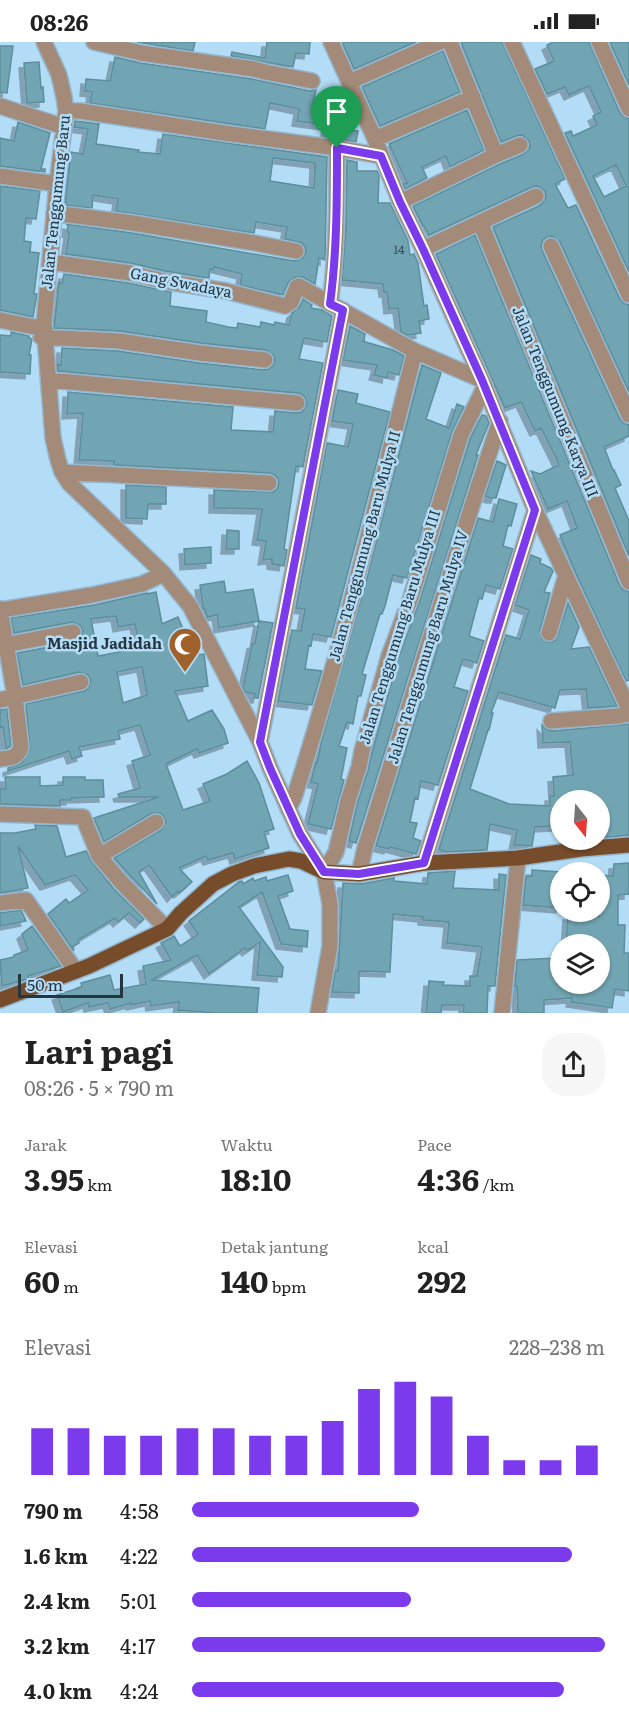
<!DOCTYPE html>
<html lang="id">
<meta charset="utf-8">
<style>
body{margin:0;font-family:Literata,serif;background:#f6f6f6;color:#222;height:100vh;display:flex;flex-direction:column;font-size:22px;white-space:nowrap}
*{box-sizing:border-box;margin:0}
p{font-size:20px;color:#767676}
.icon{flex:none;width:33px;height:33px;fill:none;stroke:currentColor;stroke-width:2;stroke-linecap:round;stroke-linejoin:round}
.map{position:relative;height:971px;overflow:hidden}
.details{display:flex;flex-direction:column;background:#fff;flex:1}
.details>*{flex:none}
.needle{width:39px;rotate:163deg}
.buttons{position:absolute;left:550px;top:748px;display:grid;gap:12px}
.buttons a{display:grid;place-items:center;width:60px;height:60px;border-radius:50%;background:#fff;box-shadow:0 2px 4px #0004;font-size:30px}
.scale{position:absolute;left:18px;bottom:15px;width:105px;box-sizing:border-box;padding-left:6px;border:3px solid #263641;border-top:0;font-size:16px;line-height:21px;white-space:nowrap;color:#263641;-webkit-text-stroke:4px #b3dcf7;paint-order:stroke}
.pin{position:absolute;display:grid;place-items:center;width:51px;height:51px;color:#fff;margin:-62px -26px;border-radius:50% 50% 50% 0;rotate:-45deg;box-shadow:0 0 6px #0007}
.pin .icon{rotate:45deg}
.round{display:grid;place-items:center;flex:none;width:63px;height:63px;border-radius:24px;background:#f6f6f6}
.head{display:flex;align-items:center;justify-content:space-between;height:102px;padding:0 24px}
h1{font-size:33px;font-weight:700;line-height:45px}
.stats{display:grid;grid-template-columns:repeat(3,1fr);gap:9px;height:102px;padding:6px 24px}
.stats div{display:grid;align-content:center}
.stats b{font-size:30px;font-weight:700}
.stats small{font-size:16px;font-weight:400}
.stats p{font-size:16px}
.chart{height:168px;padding:12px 24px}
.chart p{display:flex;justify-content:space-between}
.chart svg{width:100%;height:108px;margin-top:6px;stroke:#7c3aed;stroke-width:6}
ul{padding:0 24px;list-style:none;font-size:20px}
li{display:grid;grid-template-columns:96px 72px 1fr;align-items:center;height:45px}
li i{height:15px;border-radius:8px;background:#7c3aed}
.status{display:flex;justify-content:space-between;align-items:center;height:42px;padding:0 30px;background:#fff;direction:ltr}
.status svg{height:16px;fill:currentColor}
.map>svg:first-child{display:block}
.building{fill:#72a5b3;stroke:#5b8e9c;stroke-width:1.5;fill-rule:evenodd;filter:url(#shadow)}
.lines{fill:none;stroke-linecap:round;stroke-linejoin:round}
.minor-casing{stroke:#94b7cf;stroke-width:18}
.major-casing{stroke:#94b7cf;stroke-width:18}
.minor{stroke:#a48b79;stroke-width:15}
.major{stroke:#774c2a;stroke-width:15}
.route-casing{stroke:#fff;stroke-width:12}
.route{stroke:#7c3aed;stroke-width:8}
.labels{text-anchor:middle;stroke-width:5;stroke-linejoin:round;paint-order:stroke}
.number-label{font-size:12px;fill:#39525e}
.street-label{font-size:15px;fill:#263641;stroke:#b3dcf7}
.poi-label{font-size:15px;font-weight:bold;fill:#263641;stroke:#b3dcf7;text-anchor:end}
</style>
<div class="status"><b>08:26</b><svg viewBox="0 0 49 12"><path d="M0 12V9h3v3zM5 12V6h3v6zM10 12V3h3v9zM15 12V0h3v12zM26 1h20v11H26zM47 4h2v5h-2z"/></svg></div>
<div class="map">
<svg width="629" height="971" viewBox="0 0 629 971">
<defs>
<filter id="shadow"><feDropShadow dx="-5" dy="5" stdDeviation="0" flood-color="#0004"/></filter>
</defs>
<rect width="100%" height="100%" fill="#b3dcf7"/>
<path class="building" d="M137,0H195L193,9Z
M267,0H310L309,12L296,11L293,25L231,14L232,10L265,16Z
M342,0H416L354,27Z
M461,0H502L565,137L555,142L568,166L576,163L620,257L624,261L629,263V350L560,200L552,194L547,195L543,198L541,203L542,208L620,377L624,381L629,383V394L604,405L613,428H614L621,443L615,446L629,479V514L493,185L541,163L546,155L545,149L537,144L532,145L429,193L424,184H423L413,164L500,122L524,112L530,105L529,99L522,93L516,94L501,100Z
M553,0H589L620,71L624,75L629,77V230L565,91L571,89L573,94L597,83L593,74L601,70L589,44L569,53L565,45L547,52L535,27L554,19L547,3ZM616,123L626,144L604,155L593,134Z
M610,0H629V43Z
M0,4H13L7,51L0,50Z
M443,9L460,50L380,84L362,45Z
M115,15L140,21L252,37L310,49L316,48L312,66L350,71L347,88L358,89L356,100L325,95L327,83L297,79L299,67L270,61L265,87L90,61L92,50L85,49L86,37L110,39Z
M39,20L41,46L43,45L44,60L27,61L24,21Z
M467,68L484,108L450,125L446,114L422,125L427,136L405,147L403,142L407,141L389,102Z
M75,79L99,82L96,102L139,108L138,110L160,112L163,92L327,115L325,218L319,216L315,242L303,235H295L288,241L283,253L240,243L242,232L214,225L213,228L210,227L209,236L165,229L131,221L66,212L69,191L67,190L68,183L66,182L132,191L294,219L303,216L306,210L305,205L302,201L285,197L287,185L256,180L254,191L116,169L118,157L93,153L92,166L65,163L71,110L83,112L88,87L74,85ZM273,116L315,121L314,146L270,139Z
M18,80L50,91L41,127H45V130L0,124V96L14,99Z
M347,118L357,120V129H377L379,133L378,161H390L408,199L410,213L414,212L418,221L424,264L427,263L429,277L419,279L421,291L407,293L401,290L398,266L389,267L387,250H384L383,242L342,238L346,184Z
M0,144L40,149L36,177L26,176L24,199L31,200L30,210L39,211L34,252H37L33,275L0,268Z
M475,193L620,544L624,548L629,550V638L626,639L576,532L560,493L577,486L567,459L548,467L531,429L540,432L559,423L556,416L541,386L535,389L521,360L505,366L436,212Z
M64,232L128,241L171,250L170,264L207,269L206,280L228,285L237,286L238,281L260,285L261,280L274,283L275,280L289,283L292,271L300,264L303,257L312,263L311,266L322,268L332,274L327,300L304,296L299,317L323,321L303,425L296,424L284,507L287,508L284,524L272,522V517L263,518L266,499L257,498L262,467L214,466V448L273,450L277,447L279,442L278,437L275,433L270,431L114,423V419L79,418L83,371L67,372L68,350L233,365L231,388L273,390L275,369L296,371L302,370L307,362L306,357L303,353L298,351L58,329L57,322L61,323L62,306L118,309L199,321L264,328L269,327L273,323L275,318L274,314L266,308L201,301L120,289L54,286L59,240L62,241Z
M350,284L365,292L364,299H362L393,308L404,314L399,333L388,330L387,336L374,333L377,323L343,318Z
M11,290L29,294V296L32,297L29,313H31L30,332L0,330V293L11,294Z
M422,323L441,331L426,377L449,386L457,362L464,365L452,390L407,536L393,533L385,564L382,572H380L362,632L366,633L361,654H358L353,682L347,680L339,704L347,706L341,737L344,738L331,787L308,782L318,742L311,740L316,720L317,721L322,697L367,536Z
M338,348L358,352L356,361L390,370L331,595L313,592L311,604L309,603L305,627L322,629L312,663L278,659L292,588L301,589L305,567L296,566L327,401L348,405L353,382L332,379Z
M482,373L486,374L489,381L476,413H478L356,801L349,799L357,762L368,728L372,711L398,617L419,561L470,397Z
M497,419L506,423L496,456H491L485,454Z
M126,443L166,445V462H148L147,477L126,476Z
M499,457L517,462L511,484L508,483L503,504L513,507L500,547L486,543L482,557L479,556L469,594L484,599L477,621L463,617L454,645L468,649L438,743L421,739L418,757L415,756L410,780L417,781L413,796L421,799L416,812L390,805L389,807L376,804L478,476L493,480Z
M227,488L239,489V507H226Z
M211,505V521L185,523L184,507Z
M531,513L541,517L540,521L551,526L553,529L544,550L550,551L540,588L542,597L547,600H552L556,598L568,561L579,585L571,607L589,605L617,664L588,666L586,647L560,648L555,666L499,650L491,671H493L489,688H488L470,747L509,762L550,764V754H554L553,735L573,733L570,700L543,701L542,683L546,687L552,689L629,682V793L600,796V759H561V784L535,785L532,804L514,803L517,788L490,782L487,808L446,810L439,807L506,593L520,597L529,568L515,563Z
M224,539L226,551L253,547L259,579L273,581L258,656H254L255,652L245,650L243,646L252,602L255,601L259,579L219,586L217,573L207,575L205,567H203L200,543Z
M156,550L162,582L178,575L183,587L179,589L181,593L172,595L174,612L187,610L189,614L204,612L208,644L175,649L188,679L212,668L224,687L228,701L199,711L197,707L166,722L183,768L210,759L203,742L227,732L247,719L259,741L274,787L264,790L269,806L235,817L233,811L208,818L206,814L179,826L192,840L179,851L178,849L172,855L149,823L139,830L157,862L114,816L161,788L166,780L164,775L160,771H152L104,800L94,776L159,755H119L118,752L140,746L132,719L150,713L140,683L118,689L120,697L79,705L82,714L72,717L69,709L8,729V726L22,721L30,708L26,662L84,649L88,647L91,638L88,633L79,630L23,643L17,611L75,600L80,597L83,589L80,583L72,580L14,591L11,576L94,563L147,551V552ZM116,574L118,585L135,582L139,604L130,606V608L98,614L91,577ZM142,625L147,653L123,661L117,630Z
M7,667L11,704L6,707L3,685L0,686V668Z
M5,735H40V744L63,743V735H85V738H103L104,755L71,756V758H60V764L0,762V747H6Z
M35,783L57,784L66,815L86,809L92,820L114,847L144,877L140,881L129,871L118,880L115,876L78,898L79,901L72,905L74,909L48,872L66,857L69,861L88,848L75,833L45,843L18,804L28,846L0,851V791H15L36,787Z
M629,821V852L618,853V883H625L624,911H629V949L615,947L612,966L571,960L572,956L544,958V971H518L517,944H515L517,918L556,916L557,942H600V903H566L568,873L599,875L600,833L613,834L614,822Z
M532,828L561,830V866L523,863L526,834H532Z
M455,829L453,846L499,848V832L506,833L495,944H488L487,971H463L464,963H442L441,971H426L429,939L444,940L443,943L470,944V934H477L482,905L447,901L449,880L423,878V875L393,872L390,930L359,929V951L332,950L335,929H338L343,841L361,842L394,836V839L427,842L428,831Z
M288,833L293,849L278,854L290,887L308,889L307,905L281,902L262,850L239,865L283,925L282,935L257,933L260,900L247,909L245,906L209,932L197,913L152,938L259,946L257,971H215L178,968L179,960L151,964L150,959L131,963V961L110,967L108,961L89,965L88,961L63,970L57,953L82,945L81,941L110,933L114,948L146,942L143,924L171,918L161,901L174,894L180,904L198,892L189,879L239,840L242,839L243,842L253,836L254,839L266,835L267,839Z
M21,868L26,879L0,884V871Z
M32,884L61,924L28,934L29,937H27L2,944L0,918L14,915V913L28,908L22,892Z"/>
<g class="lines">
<defs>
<path id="minor" d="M44,0L59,33L64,55L66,69L57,142L44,281L53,396L58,418L62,430L69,441L163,531L190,564L260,700L270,726L300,792L324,830L330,862V904L318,971
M94,0L141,11L254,27L265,30L312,39
M331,0L375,97L400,160L423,207L482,338L535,468L629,667
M450,0L496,113
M512,0L629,253
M599,0L629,67
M349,40L440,0
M0,64L64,85
M66,69H80L224,91L337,106L381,114
M375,97L473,55
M0,134L57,142
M400,160L496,113L520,103
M54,171L133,181L249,200L296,209
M480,180L629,540
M551,204L629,373
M423,207L536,154
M50,220L130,231L163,239L226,249L285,264L291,260L297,245L299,244L415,309
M330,262C337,210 337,158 337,106
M0,278L45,287
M41,295L119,299L200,311L265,318
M49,338L297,361
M62,430L269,441
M0,567L15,655L21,705C18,716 10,716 0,717
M1,568L92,553L142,542L157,535
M549,591L566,533
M0,604L73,590
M0,658L81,640
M551,679L618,674L629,672
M260,700L343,268
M288,767L294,756C341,609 377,459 415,309L482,338
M0,772L83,775L99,814L121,840L167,887
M99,814L156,780
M424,821L535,468
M324,830L336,810L348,759L359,725L362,709L389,614L410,558L461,393L485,344
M359,832L365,806C410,664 452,520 500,379
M0,861L26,858L76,929
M502,971L518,816"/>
<path id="major" d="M0,958L89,924L167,887L181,871L213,842L232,832L254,824L289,817L301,819L324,830L359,832L424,821L518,816L581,807L629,803"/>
</defs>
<use href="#minor" class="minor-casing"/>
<use href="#major" class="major-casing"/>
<use href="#minor" class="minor"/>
<use href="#major" class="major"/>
</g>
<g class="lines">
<defs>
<path id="route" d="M337,106L381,114L400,160L423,207L482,338L535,468L424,821L359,832L324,830L300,792L270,726L260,700L343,268L330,262C337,210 337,158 337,106Z"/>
</defs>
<use href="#route" class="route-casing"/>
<use href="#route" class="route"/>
</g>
<defs>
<symbol id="mosque-pin" viewBox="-11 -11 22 30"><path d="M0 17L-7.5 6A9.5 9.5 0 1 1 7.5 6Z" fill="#a1612b" stroke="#b3dcf7"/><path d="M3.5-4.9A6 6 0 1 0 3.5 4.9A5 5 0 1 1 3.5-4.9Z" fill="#fff"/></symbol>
</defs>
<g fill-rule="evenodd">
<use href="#mosque-pin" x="166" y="583" width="38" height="52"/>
</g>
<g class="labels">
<g class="number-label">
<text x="399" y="212">14</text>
</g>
<g class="street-label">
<text transform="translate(56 160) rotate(-84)" y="5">Jalan Tenggumung Baru</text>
<text transform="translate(181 241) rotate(11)" y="5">Gang Swadaya</text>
<text transform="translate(555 360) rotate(68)" y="5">Jalan Tenggumung Karya III</text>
<text transform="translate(365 504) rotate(-75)" y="5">Jalan Tenggumung Baru Mulya II</text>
<text transform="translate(400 585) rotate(-73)" y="5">Jalan Tenggumung Baru Mulya III</text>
<text transform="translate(428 605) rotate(-73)" y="5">Jalan Tenggumung Baru Mulya IV</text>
</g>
<g class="poi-label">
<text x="162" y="607">Masjid Jadidah</text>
</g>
</g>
</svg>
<div class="buttons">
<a><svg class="needle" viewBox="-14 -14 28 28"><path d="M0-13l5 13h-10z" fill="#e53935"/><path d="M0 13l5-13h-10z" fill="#767676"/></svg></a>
<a><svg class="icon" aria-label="locate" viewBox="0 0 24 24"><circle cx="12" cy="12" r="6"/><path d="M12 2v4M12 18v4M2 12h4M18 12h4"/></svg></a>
<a><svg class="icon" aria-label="layers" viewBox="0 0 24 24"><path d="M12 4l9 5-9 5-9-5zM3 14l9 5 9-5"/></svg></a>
</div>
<div class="scale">50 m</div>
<div class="pin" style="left:337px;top:106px;background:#1e9e55"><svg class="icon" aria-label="arrive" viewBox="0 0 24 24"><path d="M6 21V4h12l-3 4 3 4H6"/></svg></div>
</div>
<section class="details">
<div class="head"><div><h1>Lari pagi</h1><p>08:26 · 5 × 790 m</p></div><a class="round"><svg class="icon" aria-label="share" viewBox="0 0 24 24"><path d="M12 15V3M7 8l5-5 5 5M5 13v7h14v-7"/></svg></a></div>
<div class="stats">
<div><p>Jarak</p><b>3.95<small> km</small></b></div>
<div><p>Waktu</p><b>18:10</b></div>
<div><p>Pace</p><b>4:36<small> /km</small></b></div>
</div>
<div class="stats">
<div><p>Elevasi</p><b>60<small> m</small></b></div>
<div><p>Detak jantung</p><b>140<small> bpm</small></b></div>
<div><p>kcal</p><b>292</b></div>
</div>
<div class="chart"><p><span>Elevasi</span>228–238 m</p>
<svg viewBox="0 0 160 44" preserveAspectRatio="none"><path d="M5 44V25M15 44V25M25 44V28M35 44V28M45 44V25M55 44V25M65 44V28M75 44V28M85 44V22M95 44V9M105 44V6M115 44V12M125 44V28M135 44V38M145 44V38M155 44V32"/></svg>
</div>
<ul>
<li><b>790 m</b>4:58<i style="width:55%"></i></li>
<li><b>1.6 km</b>4:22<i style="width:92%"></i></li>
<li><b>2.4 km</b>5:01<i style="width:53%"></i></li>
<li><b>3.2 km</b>4:17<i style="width:100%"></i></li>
<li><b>4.0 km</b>4:24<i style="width:90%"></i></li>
</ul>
</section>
